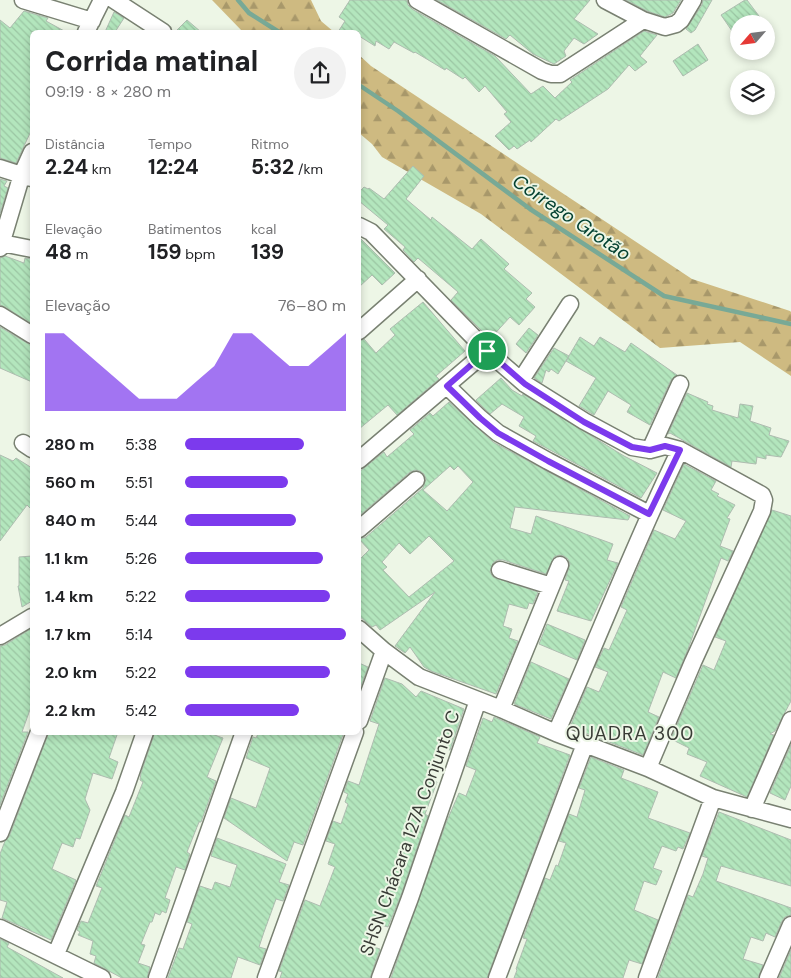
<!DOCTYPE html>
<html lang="pt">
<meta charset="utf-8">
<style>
body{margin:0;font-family:"DM Sans",sans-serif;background:#f2f2f2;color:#202124;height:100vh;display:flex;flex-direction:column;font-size:19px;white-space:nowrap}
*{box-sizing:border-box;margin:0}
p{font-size:16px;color:#757577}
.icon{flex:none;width:28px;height:28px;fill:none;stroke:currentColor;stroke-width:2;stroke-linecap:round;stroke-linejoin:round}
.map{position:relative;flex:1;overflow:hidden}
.panel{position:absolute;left:30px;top:30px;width:331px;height:705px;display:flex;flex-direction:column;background:#fff;border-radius:8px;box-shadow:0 2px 8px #0003}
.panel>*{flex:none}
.needle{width:32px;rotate:242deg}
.buttons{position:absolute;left:730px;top:15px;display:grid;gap:10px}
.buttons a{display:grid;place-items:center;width:45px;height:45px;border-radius:50%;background:#fff;box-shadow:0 2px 8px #0003;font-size:25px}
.pin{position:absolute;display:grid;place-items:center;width:42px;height:42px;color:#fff;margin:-21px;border:2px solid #fff;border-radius:50%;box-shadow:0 1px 5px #0007}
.round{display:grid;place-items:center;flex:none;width:52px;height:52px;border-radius:26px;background:#f2f2f2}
.summary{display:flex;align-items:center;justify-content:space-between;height:85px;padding:0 15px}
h1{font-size:28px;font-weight:700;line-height:38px}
.stats{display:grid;grid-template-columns:repeat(3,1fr);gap:8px;height:85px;padding:5px 15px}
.stats div{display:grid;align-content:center}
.stats b{font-size:21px;font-weight:700}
.stats small{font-size:14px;font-weight:400}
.stats p{font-size:14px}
.chart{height:140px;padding:10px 15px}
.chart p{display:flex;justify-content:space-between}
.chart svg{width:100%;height:90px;margin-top:5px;fill:#7c3aed;opacity:.7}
ul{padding:0 15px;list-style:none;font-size:16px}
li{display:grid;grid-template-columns:80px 60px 1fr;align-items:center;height:38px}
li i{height:12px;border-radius:6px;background:#7c3aed}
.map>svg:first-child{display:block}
.forest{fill:url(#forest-firs)}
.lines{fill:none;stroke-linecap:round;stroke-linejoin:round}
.stream{stroke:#78a996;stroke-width:4.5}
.building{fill:url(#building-back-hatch);stroke:#aebcb0;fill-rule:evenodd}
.minor-casing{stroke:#798172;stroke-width:19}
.minor{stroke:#fff;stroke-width:16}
.route-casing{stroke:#fff;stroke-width:10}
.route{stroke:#7c3aed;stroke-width:6}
.labels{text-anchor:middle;stroke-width:4;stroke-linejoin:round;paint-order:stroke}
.street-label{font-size:18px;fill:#393c36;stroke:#edf6e6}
.water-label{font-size:19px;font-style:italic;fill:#044232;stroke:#edf6e6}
.neighbourhood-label{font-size:19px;letter-spacing:1px;fill:#393c36;stroke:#edf6e6}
</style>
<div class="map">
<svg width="791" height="978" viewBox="0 0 791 978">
<defs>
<pattern id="forest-firs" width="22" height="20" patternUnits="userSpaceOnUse" patternTransform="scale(1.25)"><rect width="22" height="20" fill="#ceba81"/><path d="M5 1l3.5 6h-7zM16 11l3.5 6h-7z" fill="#a8986a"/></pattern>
<pattern id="building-back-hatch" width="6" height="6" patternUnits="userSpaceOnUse" patternTransform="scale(1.25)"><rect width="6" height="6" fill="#b3e6bd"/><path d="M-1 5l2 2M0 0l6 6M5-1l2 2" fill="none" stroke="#9bc6a3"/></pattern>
</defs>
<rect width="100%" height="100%" fill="#edf6e6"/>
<path class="forest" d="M212,0H311L321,21L334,32H243Z
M359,55L371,66L692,279L790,311L791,312V376L740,342L660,348L481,214L382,157L372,144L359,133Z"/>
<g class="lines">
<path class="stream" d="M238,0L249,13L279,32
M359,85L398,111L530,209L664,296L791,324"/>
</g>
<path class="building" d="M350,0H407L408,5L412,9L495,56L531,94L543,86L555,98L572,82L570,80L644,31L657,35L640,56L647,62L635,71L629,65L608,89L559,121L556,119L531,142L530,140L517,149L514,146L509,150L495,136L511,122L504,114L507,112L485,86L479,92L465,77L463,79L446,68L445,70L415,52L414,53L394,42L389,49L376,41L375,46L359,36V32H338L345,21L339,17Z
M437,0H590L574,19L598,34L584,44L574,38L564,51L566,56L554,64L533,54L510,35L506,39Z
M626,0H681L673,13L665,17L647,11Z
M703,0H712L695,30L691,33L686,29L702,5Z
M745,0H747L765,24H739V27L732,31L721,15Z
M24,11L48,18L46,21L66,32H32V129L16,163L0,158V20L10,28Z
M114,12L124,18L115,32H105Z
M187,20L201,32H175Z
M698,44L708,60L683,76L673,61Z
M413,166L424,176L406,199L431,220L432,217L472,249L481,239L509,264L504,269L532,293L526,299L535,307L519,325L510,317L490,339L451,300L458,292L418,258L414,262L403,250L405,247L384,229L388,225L359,201V192L364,187L368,189L369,188L384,199Z
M0,179L7,181L4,186L8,188L0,213Z
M359,237L395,273L382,285L372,275L359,287Z
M5,256L24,263L25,258L32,259V324L5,307L0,305V258Z
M423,302L465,351L436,376L439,379L397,415L388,405L359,429V341L364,339L376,353L395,335L390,329Z
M0,327L27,343L32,345V382L0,368Z
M529,328L538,335L526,353L516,344Z
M580,337L594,346L600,337L625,352L631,343L677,375L671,380L650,425L627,412L631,405L608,391L594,415L579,406L596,378L566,361Z
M554,348L569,356L558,374L551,369L549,372L546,370L542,383L534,378Z
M501,378L512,390L522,396L523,394L624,456L657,473L641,498L533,441L536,436L519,426L524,417L502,404L490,414L476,400Z
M687,393L708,402L707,404L713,406L712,410L738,418L740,404L753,406L750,421L771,428L769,435L789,441L781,457L766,455V459L757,457L756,464L732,461L731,467L670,433L668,434Z
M449,402L493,442L630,516L628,520L515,507L510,528L531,534L536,516L613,544L607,560L618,563L591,621L557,611L569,581L565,580L570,564L568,559L564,556L559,555L554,557L546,574L503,560H497L493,563L490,572L493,577L538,592L533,604L529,603L527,609L509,604L503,626L512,629L509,638L518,641L496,694L431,671L424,667L410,647L405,653L395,646L435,592L380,630L376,625L372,627L359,616V560L369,550L359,539L366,537L423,488L426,479L424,474L420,471L415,470L410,472L359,516V472L384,452L387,457L414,434L410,430L430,413L433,416ZM450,466L454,470L458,466L473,482L447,511L423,490ZM429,536L454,561L409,597L383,570L387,567L382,562L399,543L410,554Z
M0,455L13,461L16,458L32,468V510L27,505L0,541Z
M684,464L716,481L711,490L719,494L717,496L735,505L727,518L730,519L720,546L733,551L728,561L721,558L688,649L676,678L663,672L648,712L659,717L643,755L570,727L587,687L599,692L608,672L595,667L604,648L609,650L627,610L621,607L654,530L675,539L686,521L663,510Z
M772,510L791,516V701L775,731L770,734L774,735L747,797L700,776L707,762L687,754L689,748L671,739L703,665L714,670L726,641L715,637Z
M32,556V601L22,607L18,586H19V557Z
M547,624L585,640L577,660L539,644Z
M32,628V704L22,732H28L0,805V646L5,645Z
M531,662L569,679L551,719L514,704Z
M359,663L368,667L359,691Z
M385,678L402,684L416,697L421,691L464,709L450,750L438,747L427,778L437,782L425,814L428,816L401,895L388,927L377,924L368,945L380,949L370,978H280L282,972L279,971L305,900L320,906L335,867L328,864L335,844L326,841L333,821L341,824L348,804L345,802L348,794L344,792L348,781L359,785L379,724L370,721Z
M494,717L540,737L537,743L570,755L487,978H391L446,823L459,793L466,796L476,770L466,766L483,718L492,722Z
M49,732H118L109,758L118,762L112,779L93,773L85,799L90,810L80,839L76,838L73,847L62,843L52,869L76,880L51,940L2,918L7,902L0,900V854L5,841L9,837Z
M155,732H206L223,738L207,777L216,781L201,822H199L187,852L190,854L185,870L176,867L165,898L170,900L166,913L162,911L160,915L155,913L152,922H150L141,944L145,945L138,963L150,967L147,978H122L94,963L96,956L90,954L93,941L78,935L80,932L77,930L81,921L88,923L102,888L96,886L125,815L129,817L143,782L140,780L141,773Z
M259,732H344L303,845L294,842L287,861L224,818L231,798L256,808L270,768L246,758L253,737L256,738Z
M791,745V786L785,800L770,793Z
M591,757L624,770L621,778L658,792L648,818L690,833L683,849L678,847L676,851L662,846L653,868L662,871L656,885L644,881L634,910L658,920L642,964L629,960L623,978H514L517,970L516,969L527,939L523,938L545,878L550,880L556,865L558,866L566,843L559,841L569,814L577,817L585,790L579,788Z
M719,812L791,840V886L721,866L716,881L791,908V915L785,917L782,921L775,937L766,933L763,941L751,937L743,959L763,965L758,978H658L688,895L693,897L703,874L708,858L702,856Z
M217,838L286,864L279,882L289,885L283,901L276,899L264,932L259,947L266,949L260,965L238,957L231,978H168L179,948L183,949L192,924L187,922L200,886L212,890L215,882L230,887L237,865L211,856Z
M0,939L9,943L7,947L63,978H0Z
M791,950V978H779Z"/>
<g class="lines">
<defs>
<path id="minor" d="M23,0L92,21
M114,0L163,32
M417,0L542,71L551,74H560L643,20
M605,0L643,20L665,27L676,24L681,20L693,0
M86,32L102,0
M0,168L31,178
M359,226L371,232L487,351L525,384L584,421L632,447L650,450L665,446L680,450L762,495L764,500L762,511L693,662L648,768
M2,243L32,249
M0,248L22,174L32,152
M0,315L32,335
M359,331L418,279
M521,380L570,304
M447,386L480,418L498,433L548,461L649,514
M23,443L32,449
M650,450L680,384
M359,460L487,351
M359,529L416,480
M500,570L551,586
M359,629L384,651L419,677L501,709L556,733L648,768L713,798L791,819
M0,636L32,617
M501,709L560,565
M359,721L384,651
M556,733C598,639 635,542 680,450
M752,809L791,720
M0,833L39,732
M0,928L102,978
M56,954L124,792L145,732
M157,978L244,732
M266,978L355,732
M380,978L410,898L478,700
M497,978L585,744
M647,978L713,798
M768,978L791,925"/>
</defs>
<use href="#minor" class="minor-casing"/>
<use href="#minor" class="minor"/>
</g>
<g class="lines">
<defs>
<path id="route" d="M487,351L525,384L584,422L632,447L650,450L665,446L680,450L649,514L548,461L498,433L480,418L447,386Z"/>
</defs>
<use href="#route" class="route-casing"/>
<use href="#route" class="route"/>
</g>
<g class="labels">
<g class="street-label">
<text transform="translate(410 833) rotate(-70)" y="6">SHSN Chácara 127A Conjunto C</text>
</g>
<g class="water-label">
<text transform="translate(572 217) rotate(34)" y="7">Córrego Grotão</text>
</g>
<g class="neighbourhood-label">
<text x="630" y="740">QUADRA 300</text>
</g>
</g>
</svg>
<div class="buttons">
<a><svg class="needle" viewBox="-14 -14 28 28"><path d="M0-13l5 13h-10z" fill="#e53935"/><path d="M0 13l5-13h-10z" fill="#757577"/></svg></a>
<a><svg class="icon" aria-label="layers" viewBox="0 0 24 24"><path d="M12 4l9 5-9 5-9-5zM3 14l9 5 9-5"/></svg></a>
</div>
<div class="pin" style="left:487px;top:351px;background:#1e9e55"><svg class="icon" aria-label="arrive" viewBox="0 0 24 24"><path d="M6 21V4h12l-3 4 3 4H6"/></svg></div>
<section class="panel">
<div class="summary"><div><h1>Corrida matinal</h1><p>09:19 · 8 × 280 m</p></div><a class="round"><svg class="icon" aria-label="share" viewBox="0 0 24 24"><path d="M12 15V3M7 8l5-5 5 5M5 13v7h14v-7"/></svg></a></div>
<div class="stats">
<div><p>Distância</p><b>2.24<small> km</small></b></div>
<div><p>Tempo</p><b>12:24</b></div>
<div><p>Ritmo</p><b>5:32<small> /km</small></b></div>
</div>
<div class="stats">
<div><p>Elevação</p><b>48<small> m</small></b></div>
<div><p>Batimentos</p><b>159<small> bpm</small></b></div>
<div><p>kcal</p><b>139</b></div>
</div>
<div class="chart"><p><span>Elevação</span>76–80 m</p>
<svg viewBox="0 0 160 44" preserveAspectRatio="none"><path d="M0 44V6L10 6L20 14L30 22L40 30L50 38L60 38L70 38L80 30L90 22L100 6L110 6L120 14L130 22L140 22L150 14L160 6V44z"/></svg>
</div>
<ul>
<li><b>280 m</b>5:38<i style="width:74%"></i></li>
<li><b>560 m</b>5:51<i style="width:64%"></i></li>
<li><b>840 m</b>5:44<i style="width:69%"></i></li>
<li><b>1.1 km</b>5:26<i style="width:86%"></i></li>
<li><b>1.4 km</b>5:22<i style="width:90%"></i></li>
<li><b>1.7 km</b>5:14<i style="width:100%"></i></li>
<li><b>2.0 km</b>5:22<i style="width:90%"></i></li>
<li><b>2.2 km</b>5:42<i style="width:71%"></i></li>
</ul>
</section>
</div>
